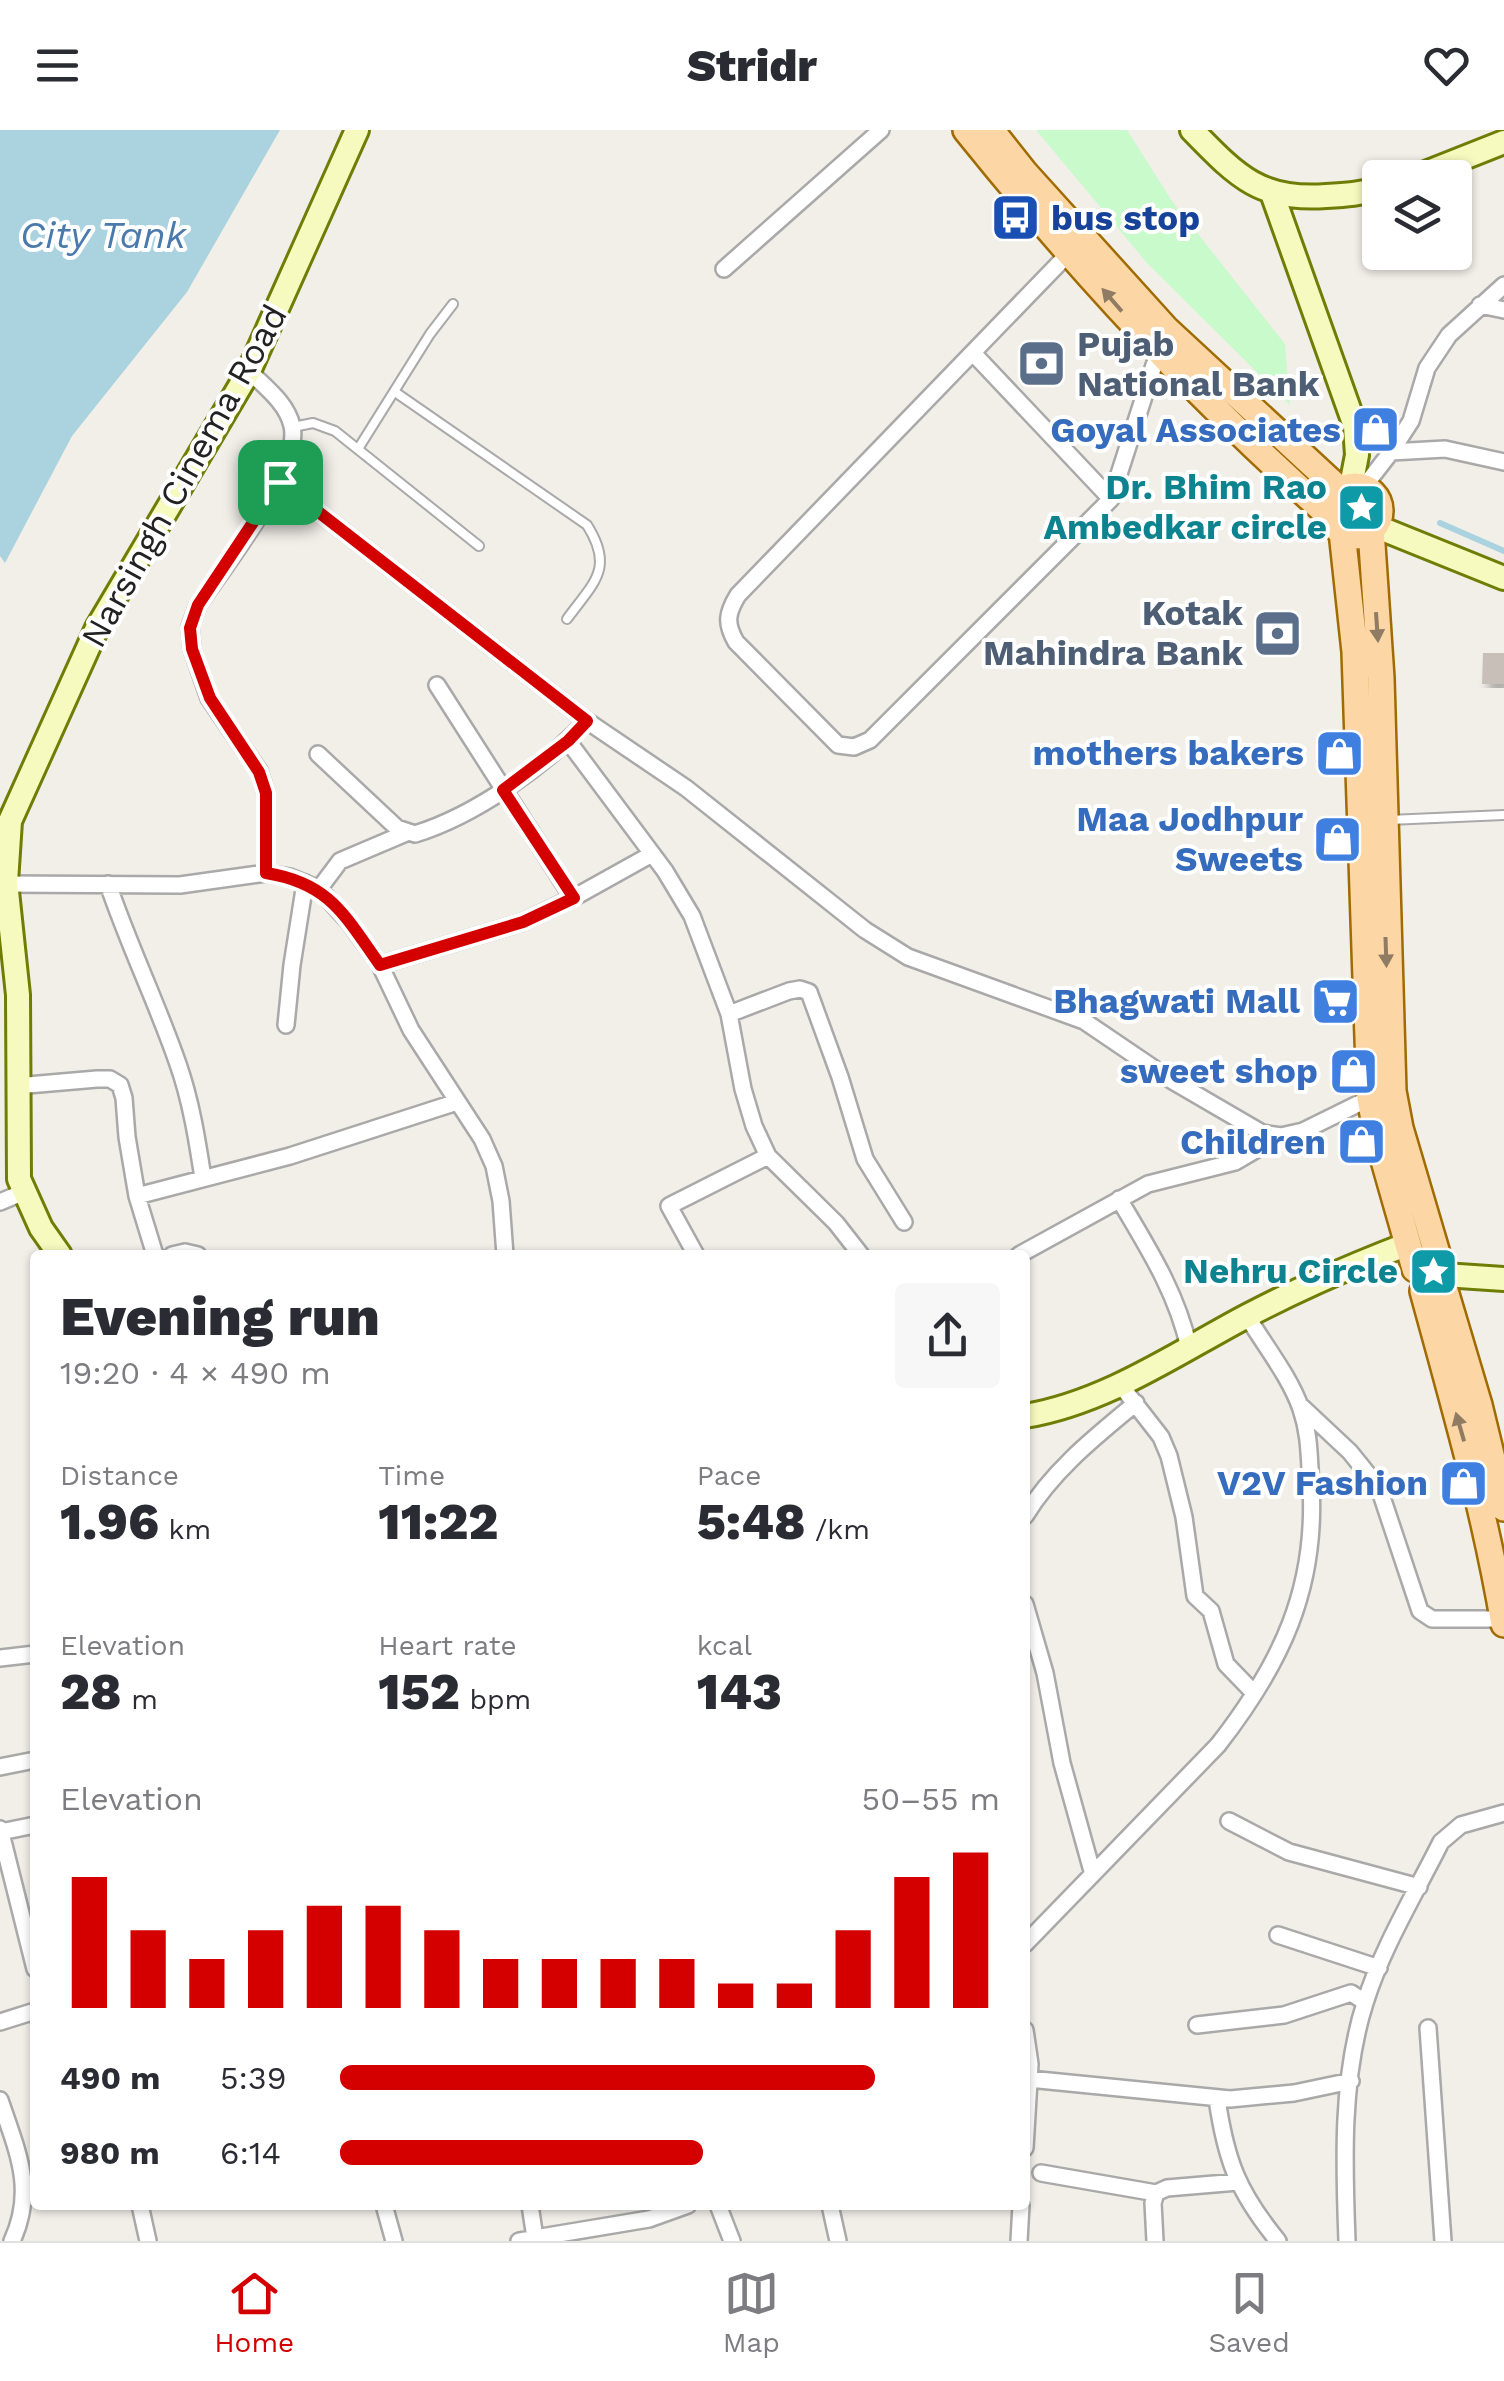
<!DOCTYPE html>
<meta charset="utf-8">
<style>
body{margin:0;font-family:"Work Sans",sans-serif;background:#f7f7f7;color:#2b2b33;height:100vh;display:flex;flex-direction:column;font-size:38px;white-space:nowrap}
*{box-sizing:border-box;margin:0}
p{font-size:32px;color:#7c7c81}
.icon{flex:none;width:55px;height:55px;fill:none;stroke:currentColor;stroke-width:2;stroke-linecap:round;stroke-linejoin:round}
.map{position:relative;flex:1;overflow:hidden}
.panel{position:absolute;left:30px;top:1120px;width:1000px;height:960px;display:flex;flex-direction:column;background:#fff;border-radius:10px;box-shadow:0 2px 8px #0004}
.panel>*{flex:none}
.buttons{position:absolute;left:1362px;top:30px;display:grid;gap:20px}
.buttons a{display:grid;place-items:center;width:110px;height:110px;border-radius:10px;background:#fff;box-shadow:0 2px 8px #0004;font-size:50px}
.pin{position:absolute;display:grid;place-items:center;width:85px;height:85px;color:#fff;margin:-42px;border-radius:20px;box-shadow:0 5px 15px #0006}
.round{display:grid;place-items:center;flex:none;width:105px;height:105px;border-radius:10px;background:#f7f7f7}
.headline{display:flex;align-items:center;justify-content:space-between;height:170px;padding:0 30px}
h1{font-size:55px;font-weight:800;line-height:75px}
.stats{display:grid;grid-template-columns:repeat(3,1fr);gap:15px;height:170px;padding:10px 30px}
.stats div{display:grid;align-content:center}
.stats b{font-size:50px;font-weight:800}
.stats small{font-size:28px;font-weight:400}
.stats p{font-size:28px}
.chart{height:280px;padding:20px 30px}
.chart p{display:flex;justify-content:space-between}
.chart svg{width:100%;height:180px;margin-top:10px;stroke:#d40000;stroke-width:6}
ul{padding:0 30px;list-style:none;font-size:32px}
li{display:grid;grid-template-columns:160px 120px 1fr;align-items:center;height:75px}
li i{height:25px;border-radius:12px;background:#d40000}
header{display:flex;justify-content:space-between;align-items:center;height:130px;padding:0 30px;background:#fff;font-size:45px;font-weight:800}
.tab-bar{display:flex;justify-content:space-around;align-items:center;height:140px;border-top:2px solid #e1e1e2;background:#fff;font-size:28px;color:#7c7c81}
.tab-bar a{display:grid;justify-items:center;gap:5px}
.tab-bar .active{color:#d40000}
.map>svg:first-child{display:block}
.park{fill:#c8facc}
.water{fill:#aad3df}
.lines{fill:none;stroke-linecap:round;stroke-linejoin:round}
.stream{stroke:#aad3df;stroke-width:6}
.building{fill:#c7bfb8;filter:url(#shadow)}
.lane-casing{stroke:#a9a9a9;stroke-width:12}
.street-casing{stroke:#a9a9a9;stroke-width:20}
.secondary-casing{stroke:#707d05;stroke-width:28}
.primary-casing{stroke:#a06b00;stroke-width:30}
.lane{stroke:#fff;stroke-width:8}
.street{stroke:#fff;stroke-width:15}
.secondary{stroke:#f7fabf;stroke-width:22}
.primary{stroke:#fcd6a4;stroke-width:25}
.oneway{fill:#8f7c63}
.route-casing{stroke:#fff;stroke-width:20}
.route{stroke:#d40000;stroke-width:12}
.labels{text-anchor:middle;stroke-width:8;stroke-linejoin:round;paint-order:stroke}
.transit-label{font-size:35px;font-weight:bold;fill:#164399;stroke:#fff;text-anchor:start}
.service-label{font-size:35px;font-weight:bold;fill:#4e5e75;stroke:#fff;text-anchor:start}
.shop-label{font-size:35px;font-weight:bold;fill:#366cbe;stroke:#fff;text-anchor:end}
.street-label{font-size:35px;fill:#222;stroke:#fff}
.culture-label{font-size:35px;font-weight:bold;fill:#0d838f;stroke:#fff;text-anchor:end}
.water-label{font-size:38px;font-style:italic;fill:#4a7aab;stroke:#fff}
</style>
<header><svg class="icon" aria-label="menu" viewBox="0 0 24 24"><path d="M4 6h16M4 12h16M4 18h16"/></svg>Stridr<svg class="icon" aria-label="heart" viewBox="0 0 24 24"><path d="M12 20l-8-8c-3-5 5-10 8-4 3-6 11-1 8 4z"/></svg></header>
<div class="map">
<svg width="1504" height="2111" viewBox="0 0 1504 2111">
<defs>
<filter id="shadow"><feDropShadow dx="6" dy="11" stdDeviation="5" flood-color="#0004"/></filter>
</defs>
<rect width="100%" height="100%" fill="#f2efe9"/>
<path class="park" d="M1036,0H1127L1172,71L1285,214L1290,275L1147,133Z"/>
<path class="water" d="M0,0H280L187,162L72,306L5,433L0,426Z"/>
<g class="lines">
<path class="stream" d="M1440,393L1504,421"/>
</g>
<path class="building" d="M1483,523H1504V554H1482Z"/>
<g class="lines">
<defs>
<path id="lane" d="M395,262L587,395C615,439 593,453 567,489
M293,297L313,293L335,301L479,416
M358,319L430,204L453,174
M1389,690L1504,685"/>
<path id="street" d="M1070,122L738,465C727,483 725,493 736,512L838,615L854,617L870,610L1111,369L1158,223
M724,139L881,0
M1480,175L1504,180
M973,223L1111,369
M249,241C265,257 287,273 292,296C302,339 223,438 198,475L190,497L192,519L209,568L259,641L266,663V743
M1391,322L1445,319L1504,332
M280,352L587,591L686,658L865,800L908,827L1084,891L1171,950L1262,1003L1281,1006L1303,1001L1370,968
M1363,358L1391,322L1411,291L1427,238L1449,205L1504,155
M437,555L573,768
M568,611L665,741L692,786L729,884L743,959L754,996L768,1026L836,1093L861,1125
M318,624L397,698L415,704C476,685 543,637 587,591
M0,754L180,755L266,743L290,747L319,759L350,793L380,835L411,900L482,1009L494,1036L501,1071L505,1125
M108,754C129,816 157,873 178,934C191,971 197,1009 203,1048
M319,759L340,731L406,703
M380,835L523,792L573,768L652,724
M729,884L789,861L800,859L809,862L840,947L865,1029L904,1092
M286,895L292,835L305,753
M16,956L97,949H110L120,955L124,968L127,1007L137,1066L155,1125
M137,1066L290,1026L457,972
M1119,1069C1148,1118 1177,1163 1189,1218
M0,1072L24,1062
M172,1125L185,1122L198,1125
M696,1125L669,1076L768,1026
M1019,1125L1148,1054L1235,1032L1276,1008L1270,1006
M1119,1253L1161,1307L1169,1326L1184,1387L1195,1466L1211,1481L1226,1534L1254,1563
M1302,1277L1350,1322L1379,1358L1420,1481L1432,1489H1503
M1025,1386C1053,1340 1095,1307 1136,1273
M1025,1474L1045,1543L1062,1633L1092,1741
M0,1528L35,1524
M0,1637L35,1630
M1229,1691L1289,1722L1419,1757
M0,1699L35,1839
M1,1702L35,1695
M1278,1805L1379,1838
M1025,1814L1218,1615C1281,1534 1317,1459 1311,1355C1309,1328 1310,1305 1301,1279C1290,1247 1265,1216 1247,1186
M0,1892L35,1881
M1197,1895L1284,1885L1351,1863L1365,1872
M1428,1898L1443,2111
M1025,1900L1030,1934L1025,2018
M1029,1949L1230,1969L1294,1963L1351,1951
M1217,1969C1226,2031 1238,2062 1278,2111
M0,1970C17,2021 36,2059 12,2111
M1041,2043L1156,2063
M140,2075L148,2111
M384,2075L394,2111
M718,2075L732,2111
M830,2075L838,2111
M519,2111L535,2108L530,2075
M536,2111L535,2108L649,2089L688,2075
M1019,2111L1021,2075
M1155,2111L1153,2073L1156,2063L1167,2058L1238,2052
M1347,2111C1344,2033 1341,1948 1365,1873C1382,1818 1415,1764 1441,1712L1461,1695L1504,1683"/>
<path id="secondary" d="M1192,0C1236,45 1259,71 1326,66C1345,65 1362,64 1380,58
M1413,48L1504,12
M1272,63L1355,296L1357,325L1351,356
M1375,396L1504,448
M60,1125L41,1098L19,1049L18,865L6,752L10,691L97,498L249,241L357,0
M1444,1145L1504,1149
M1025,1286C1105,1273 1177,1223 1247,1186C1300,1158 1353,1135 1408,1114"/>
<path id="primary" d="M966,0C1077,138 1197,269 1330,386
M991,0L1025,43L1166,199L1340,360
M1330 381a25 25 0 1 1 50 0a25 25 0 1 1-50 0Z
M1371,400L1381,548L1393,961L1400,998L1441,1137
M1342,402L1355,522L1370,968L1377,1006L1415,1139
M1443,1154L1479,1275L1504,1378
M1423,1161C1453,1271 1485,1381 1504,1494"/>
</defs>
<use href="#lane" class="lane-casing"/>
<use href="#street" class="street-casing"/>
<use href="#secondary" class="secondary-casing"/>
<use href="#primary" class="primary-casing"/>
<use href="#lane" class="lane"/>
<use href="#street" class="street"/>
<use href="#secondary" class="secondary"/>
<use href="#primary" class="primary"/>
</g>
<defs><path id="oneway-solid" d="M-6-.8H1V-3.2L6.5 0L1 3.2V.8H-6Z" transform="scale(2.5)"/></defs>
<g class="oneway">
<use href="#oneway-solid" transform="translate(1112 170) rotate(-131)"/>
<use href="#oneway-solid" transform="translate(1377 497) rotate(86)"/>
<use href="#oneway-solid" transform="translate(1386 822) rotate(88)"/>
<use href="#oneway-solid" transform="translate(1460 1297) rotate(-106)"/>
</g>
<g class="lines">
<defs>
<path id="route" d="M280,352L587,591L568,611L503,660L574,768L523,792L380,835C345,786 330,753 266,743V663L259,642L210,568L192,519L190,498L198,475Z"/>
</defs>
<use href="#route" class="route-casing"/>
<use href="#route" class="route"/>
</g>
<defs>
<symbol id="bus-square" viewBox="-11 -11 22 22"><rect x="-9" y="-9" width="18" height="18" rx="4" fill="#1a4fb4" stroke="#fff"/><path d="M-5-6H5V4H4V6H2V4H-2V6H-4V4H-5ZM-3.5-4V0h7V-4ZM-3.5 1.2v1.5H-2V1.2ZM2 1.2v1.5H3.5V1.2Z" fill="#fff"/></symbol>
<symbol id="bank-square" viewBox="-11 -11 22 22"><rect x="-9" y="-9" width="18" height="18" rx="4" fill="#5c6f8a" stroke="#fff"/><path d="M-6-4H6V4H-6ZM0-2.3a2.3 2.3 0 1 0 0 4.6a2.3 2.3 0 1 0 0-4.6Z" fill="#fff"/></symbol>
<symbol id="shop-square" viewBox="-11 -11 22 22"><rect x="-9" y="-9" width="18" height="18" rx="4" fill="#3f7fe0" stroke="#fff"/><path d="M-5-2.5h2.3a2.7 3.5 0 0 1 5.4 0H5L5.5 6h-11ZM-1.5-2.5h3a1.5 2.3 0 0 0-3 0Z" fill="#fff"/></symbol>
<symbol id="sight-square" viewBox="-11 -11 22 22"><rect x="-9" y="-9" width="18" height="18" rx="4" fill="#0f9aa8" stroke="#fff"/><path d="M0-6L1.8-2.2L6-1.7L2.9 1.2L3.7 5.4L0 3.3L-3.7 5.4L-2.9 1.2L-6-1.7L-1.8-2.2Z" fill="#fff"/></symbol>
<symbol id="supermarket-square" viewBox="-11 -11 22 22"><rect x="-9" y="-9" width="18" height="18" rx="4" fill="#3f7fe0" stroke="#fff"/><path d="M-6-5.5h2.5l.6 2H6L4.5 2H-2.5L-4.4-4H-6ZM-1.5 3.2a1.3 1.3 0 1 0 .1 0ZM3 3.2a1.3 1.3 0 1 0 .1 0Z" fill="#fff"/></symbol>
</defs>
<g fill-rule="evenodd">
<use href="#bus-square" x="988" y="60" width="55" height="55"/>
<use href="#bank-square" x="1014" y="206" width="55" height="55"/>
<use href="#shop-square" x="1348" y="272" width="55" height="55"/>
<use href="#sight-square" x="1334" y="350" width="55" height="55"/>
<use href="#bank-square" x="1250" y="476" width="55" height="55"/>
<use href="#shop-square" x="1312" y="596" width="55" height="55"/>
<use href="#shop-square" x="1310" y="682" width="55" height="55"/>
<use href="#supermarket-square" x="1308" y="844" width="55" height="55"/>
<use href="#shop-square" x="1326" y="914" width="55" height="55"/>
<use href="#shop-square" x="1334" y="984" width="55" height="55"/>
<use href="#sight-square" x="1406" y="1114" width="55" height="55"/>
<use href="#shop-square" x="1436" y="1326" width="55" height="55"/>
</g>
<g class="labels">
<g class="transit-label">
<text x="1051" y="100">bus stop</text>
</g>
<g class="service-label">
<text x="1077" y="226">Pujab<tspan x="1077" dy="40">National Bank</tspan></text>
<text x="1243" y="495" text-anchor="end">Kotak<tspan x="1243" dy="40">Mahindra Bank</tspan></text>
</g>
<g class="shop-label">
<text x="1341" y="312">Goyal Associates</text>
<text x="1304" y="635">mothers bakers</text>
<text x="1303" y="701">Maa Jodhpur<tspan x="1303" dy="40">Sweets</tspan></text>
<text x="1300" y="883">Bhagwati Mall</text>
<text x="1318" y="953">sweet shop</text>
<text x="1326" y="1024">Children</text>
<text x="1428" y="1365">V2V Fashion</text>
</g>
<g class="street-label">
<text transform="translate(184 346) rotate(-61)" y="12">Narsingh Cinema Road</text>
</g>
<g class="culture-label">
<text x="1327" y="369">Dr. Bhim Rao<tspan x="1327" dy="40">Ambedkar circle</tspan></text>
<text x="1398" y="1153">Nehru Circle</text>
</g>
<g class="water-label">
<text x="103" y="118">City Tank</text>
</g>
</g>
</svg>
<div class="buttons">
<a><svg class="icon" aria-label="layers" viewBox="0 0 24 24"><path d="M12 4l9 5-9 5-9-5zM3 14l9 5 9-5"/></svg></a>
</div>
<div class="pin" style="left:280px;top:352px;background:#1e9e55"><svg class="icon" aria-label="arrive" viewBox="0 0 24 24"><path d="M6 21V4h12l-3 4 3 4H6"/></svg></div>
<section class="panel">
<div class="headline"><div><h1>Evening run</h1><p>19:20 · 4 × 490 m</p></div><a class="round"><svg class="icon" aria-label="share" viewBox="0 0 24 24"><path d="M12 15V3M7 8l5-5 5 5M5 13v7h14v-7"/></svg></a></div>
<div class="stats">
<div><p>Distance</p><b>1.96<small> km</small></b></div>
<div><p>Time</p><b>11:22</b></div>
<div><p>Pace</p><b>5:48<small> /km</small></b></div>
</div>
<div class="stats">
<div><p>Elevation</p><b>28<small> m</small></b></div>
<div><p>Heart rate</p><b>152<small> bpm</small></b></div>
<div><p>kcal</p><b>143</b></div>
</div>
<div class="chart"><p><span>Elevation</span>50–55 m</p>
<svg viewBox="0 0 160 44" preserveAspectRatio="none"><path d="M5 44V12M15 44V25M25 44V32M35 44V25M45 44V19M55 44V19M65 44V25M75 44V32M85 44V32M95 44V32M105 44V32M115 44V38M125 44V38M135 44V25M145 44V12M155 44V6"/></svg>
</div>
<ul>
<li><b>490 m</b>5:39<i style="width:81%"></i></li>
<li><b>980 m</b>6:14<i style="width:55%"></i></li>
</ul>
</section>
</div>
<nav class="tab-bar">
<a class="active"><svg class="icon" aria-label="home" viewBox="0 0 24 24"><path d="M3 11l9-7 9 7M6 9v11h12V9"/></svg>Home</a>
<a><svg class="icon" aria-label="map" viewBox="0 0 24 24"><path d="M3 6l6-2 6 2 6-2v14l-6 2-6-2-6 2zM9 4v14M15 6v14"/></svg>Map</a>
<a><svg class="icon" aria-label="saved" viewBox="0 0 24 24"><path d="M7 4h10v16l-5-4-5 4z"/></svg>Saved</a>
</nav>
